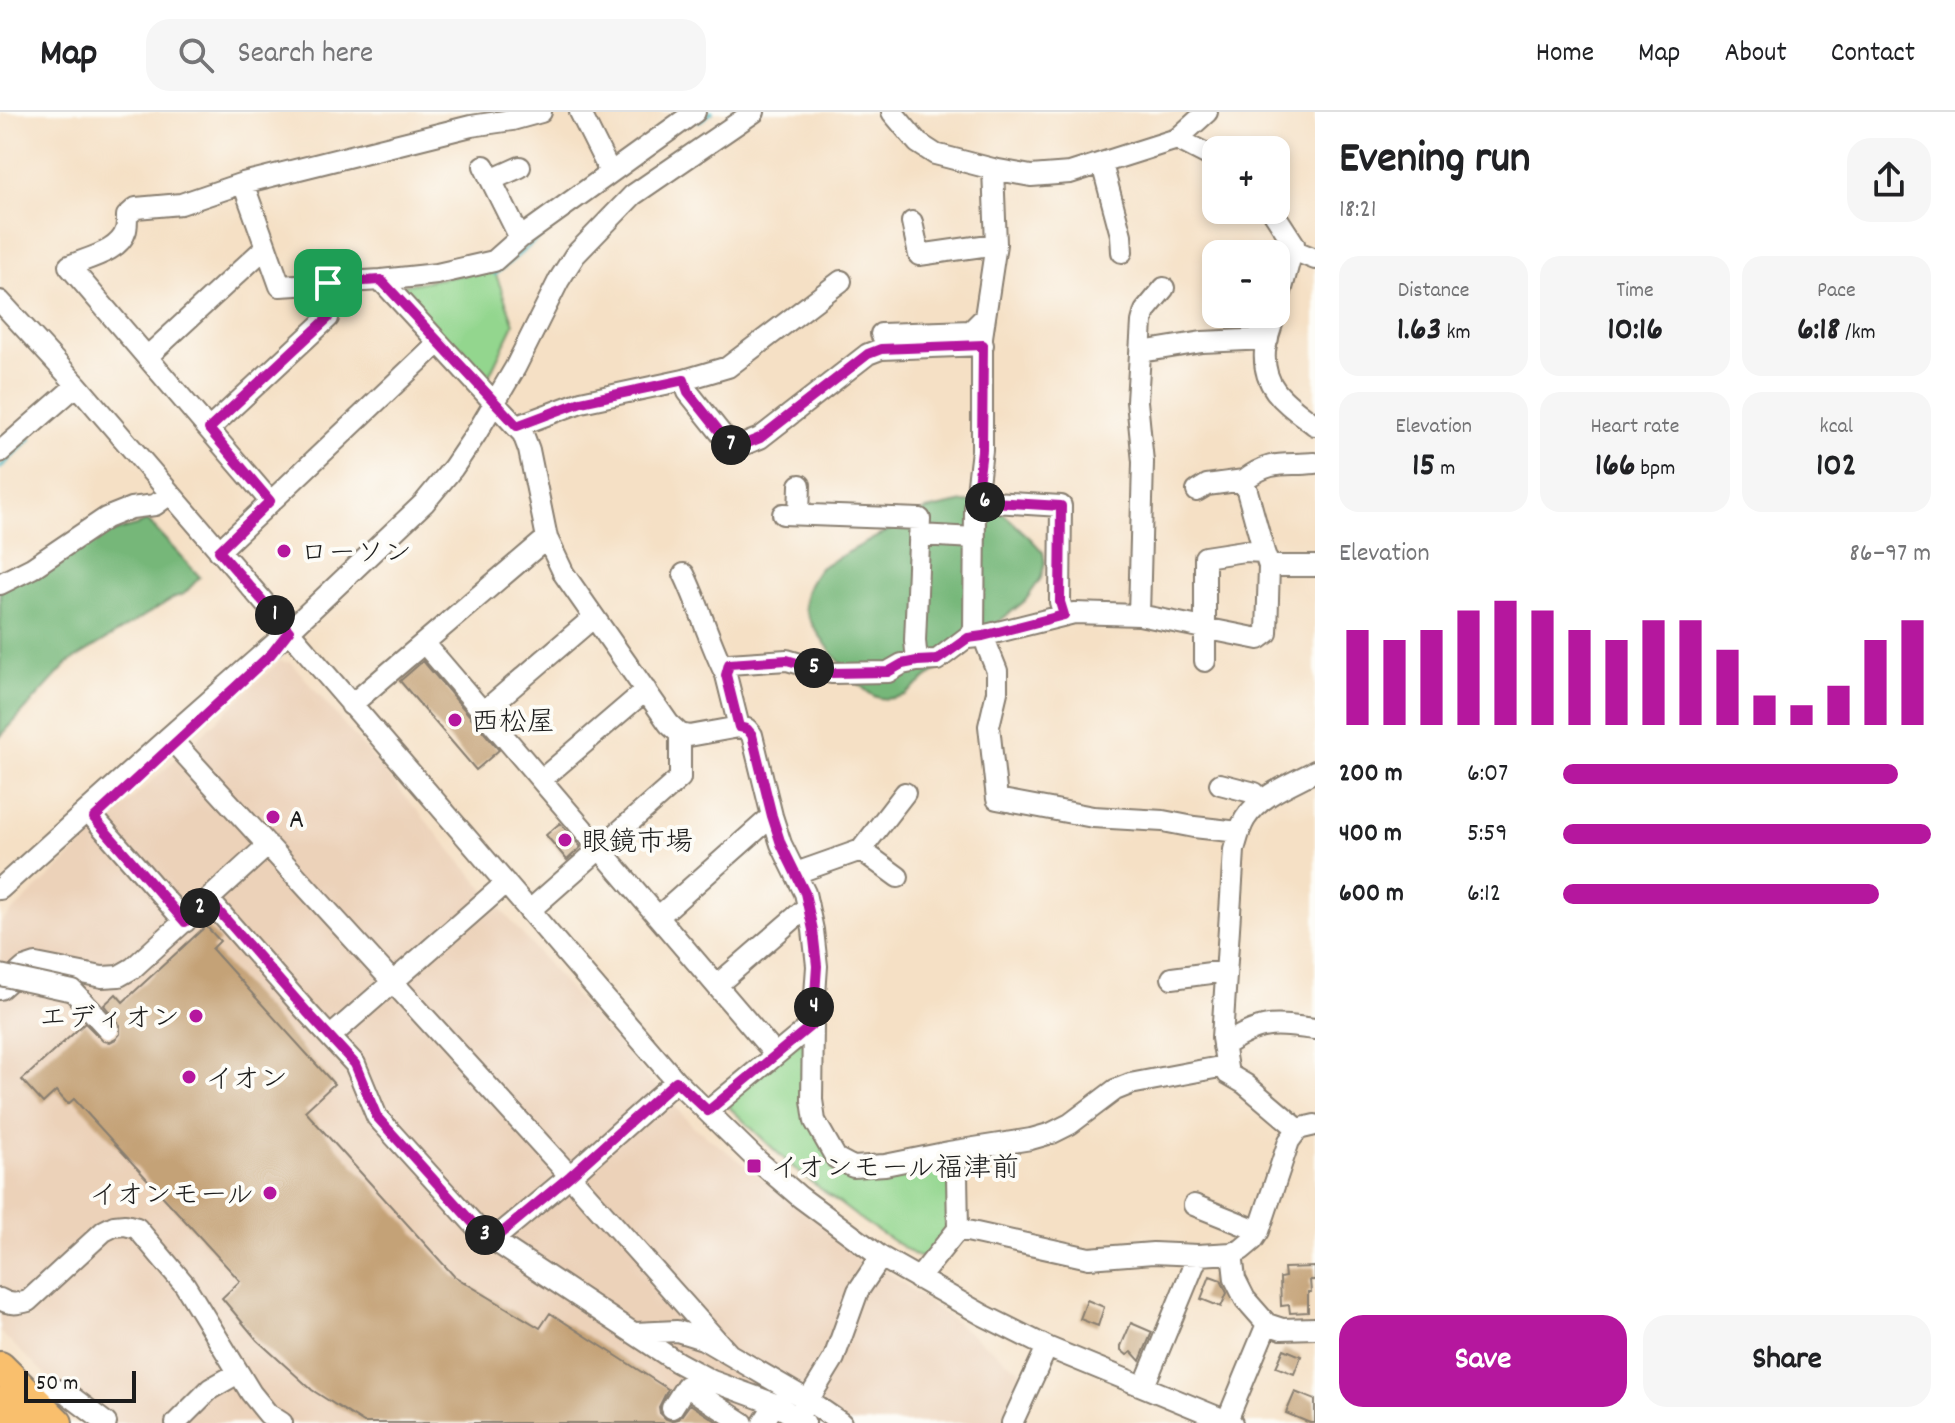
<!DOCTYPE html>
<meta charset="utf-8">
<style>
body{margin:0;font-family:Dekko,"Klee One",sans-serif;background:#f6f6f6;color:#202124;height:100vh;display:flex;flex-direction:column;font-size:30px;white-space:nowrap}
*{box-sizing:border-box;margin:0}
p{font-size:26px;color:#757577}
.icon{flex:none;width:44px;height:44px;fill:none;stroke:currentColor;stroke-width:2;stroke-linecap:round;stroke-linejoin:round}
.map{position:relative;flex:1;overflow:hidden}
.panel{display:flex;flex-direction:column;background:#fff;width:640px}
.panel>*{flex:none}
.controls{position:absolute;left:1202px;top:24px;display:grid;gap:16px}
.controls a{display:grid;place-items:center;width:88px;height:88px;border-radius:16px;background:#fff;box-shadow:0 4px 12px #0003;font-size:40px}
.scale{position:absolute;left:24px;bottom:20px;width:112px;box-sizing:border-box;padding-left:8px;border:4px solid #1c1c1c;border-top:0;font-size:22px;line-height:28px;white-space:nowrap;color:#1c1c1c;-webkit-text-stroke:6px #fdfcf7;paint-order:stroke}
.pin{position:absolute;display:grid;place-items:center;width:68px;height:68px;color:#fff;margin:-34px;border-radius:16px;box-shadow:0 4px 12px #0006}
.km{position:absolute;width:40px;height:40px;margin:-20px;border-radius:50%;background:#222;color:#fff;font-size:22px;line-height:40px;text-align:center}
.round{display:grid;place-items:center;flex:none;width:84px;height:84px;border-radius:24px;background:#f6f6f6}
.headline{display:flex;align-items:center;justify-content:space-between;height:136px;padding:0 24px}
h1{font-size:44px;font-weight:700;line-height:60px}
.figures{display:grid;grid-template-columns:repeat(3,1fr);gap:12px;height:136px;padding:8px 24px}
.figures div{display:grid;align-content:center;border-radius:20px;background:#f6f6f6;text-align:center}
.figures b{font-size:34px;font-weight:700}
.figures small{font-size:22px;font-weight:400}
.figures p{font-size:22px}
.chart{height:224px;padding:16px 24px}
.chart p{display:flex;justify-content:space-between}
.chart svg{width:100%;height:144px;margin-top:8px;stroke:#b5179e;stroke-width:6}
.cta{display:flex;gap:16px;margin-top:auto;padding:16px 24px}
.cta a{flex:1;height:92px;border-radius:24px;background:#b5179e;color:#fff;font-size:32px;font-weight:700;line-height:92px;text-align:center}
.cta a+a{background:#f6f6f6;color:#202124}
ul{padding:0 24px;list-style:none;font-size:26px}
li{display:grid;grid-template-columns:128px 96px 1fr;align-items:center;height:60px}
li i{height:20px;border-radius:10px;background:#b5179e}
header{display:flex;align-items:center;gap:48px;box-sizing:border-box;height:112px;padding:0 40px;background:#fff;border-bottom:2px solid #e0e0e0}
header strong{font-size:38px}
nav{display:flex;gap:44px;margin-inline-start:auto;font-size:28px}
.search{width:560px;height:72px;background:#f6f6f6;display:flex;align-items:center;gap:20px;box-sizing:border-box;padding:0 28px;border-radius:24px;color:#757577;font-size:30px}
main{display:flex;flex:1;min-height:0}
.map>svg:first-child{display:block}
.built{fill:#ecd2b9}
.green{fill:#93d68e;stroke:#587955;stroke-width:2}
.forest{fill:#76b779;stroke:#496a4a;stroke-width:2}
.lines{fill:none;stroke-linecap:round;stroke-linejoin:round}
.stream{stroke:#42b2bc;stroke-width:4}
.building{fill:#c4a277}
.minor-casing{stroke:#887e70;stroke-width:24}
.highway-casing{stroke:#887e70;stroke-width:34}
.minor{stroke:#fff;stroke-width:20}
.highway{stroke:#f9bf6d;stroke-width:30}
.minor-bridge-casing{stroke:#887e70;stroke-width:24;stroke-linecap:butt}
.minor-bridge{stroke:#fff;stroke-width:20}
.route-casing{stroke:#fff;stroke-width:16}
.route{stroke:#b5179e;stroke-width:10}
.poi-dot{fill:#b5179e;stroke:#fdfcf7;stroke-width:3}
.labels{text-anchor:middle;stroke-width:8;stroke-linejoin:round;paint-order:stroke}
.poi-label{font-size:28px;fill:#1c1c1c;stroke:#fdfcf7;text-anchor:start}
</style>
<header>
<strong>Map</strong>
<div class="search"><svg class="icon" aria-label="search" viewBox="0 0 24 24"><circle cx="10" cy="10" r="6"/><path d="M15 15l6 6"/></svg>Search here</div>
<nav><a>Home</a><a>Map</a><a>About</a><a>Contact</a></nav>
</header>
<main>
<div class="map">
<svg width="1315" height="1311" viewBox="0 0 1315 1311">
<rect width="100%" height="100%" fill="#fdfcf7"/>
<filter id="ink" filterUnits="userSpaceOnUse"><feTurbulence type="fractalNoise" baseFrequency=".0125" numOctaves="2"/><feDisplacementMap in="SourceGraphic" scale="16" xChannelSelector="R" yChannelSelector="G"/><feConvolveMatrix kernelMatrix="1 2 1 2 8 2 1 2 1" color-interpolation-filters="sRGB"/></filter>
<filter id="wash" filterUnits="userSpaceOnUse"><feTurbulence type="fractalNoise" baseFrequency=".006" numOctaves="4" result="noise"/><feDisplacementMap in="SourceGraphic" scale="32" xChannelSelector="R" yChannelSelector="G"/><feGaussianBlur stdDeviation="1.8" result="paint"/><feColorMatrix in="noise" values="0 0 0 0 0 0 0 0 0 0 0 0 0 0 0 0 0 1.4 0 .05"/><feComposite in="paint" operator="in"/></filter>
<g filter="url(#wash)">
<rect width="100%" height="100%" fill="#f5e0c5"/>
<path class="built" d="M280,549L292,551L591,903L693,1014L1027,1264L1005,1311H97L0,1220V811Z"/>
<path class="green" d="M494,157L514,212L489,264L479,265L403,181L404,173Z
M800,929L806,932L829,1049L945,1051L950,1056V1113L928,1145H918L864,1110L796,1058L730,996L729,989Z"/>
<path class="forest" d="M964,390L988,392L1002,400L1031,427L1043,440L1045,451L1041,466L1025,489L905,583C894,586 884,589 874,584C858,577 807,512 805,495C803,480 811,467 821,455L926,398Z
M147,408L200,465L184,482L175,485L68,551L0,625V479L87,427L136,414Z"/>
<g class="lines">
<path class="stream" d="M699,9L712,0
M495,162L546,120
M0,356L30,327"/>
</g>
<g id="blocks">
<path class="building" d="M423,549L499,638L476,658L400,569Z
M560,711L581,735L567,748L546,723Z
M206,814L220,829L212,837L334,972L305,999L454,1164L540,1216L550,1201L668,1277L659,1295L660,1301L666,1307L672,1309L679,1307L690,1292L719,1311H364L312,1278L257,1228L222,1186L240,1169L74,987L68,992L56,979L43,991L22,968L85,911L103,929L110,930L116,927L120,922V913L104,893L116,882L123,890Z
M1315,1155V1168H1310L1311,1180H1308V1200L1290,1201L1289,1193L1281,1194L1280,1166L1285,1165L1284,1156Z
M1210,1164L1221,1168L1227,1181L1221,1195L1201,1187Z
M1087,1188L1104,1195L1098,1214L1080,1207Z
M1131,1211L1152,1220L1140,1249L1132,1240L1127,1243L1121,1238V1234Z
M1284,1237L1301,1244L1294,1262L1276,1255Z
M1295,1280L1315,1288V1311H1310L1286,1301Z"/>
</g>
</g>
<g filter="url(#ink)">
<use href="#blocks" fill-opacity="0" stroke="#887e70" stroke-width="2"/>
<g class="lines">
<defs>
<path id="minor" d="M580,0L610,60
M892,0L918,31L935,42L993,57L1031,64L1070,61L1177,27L1216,47
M1177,27L1207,0
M1102,52L1121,123L1122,140
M484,54L520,126
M491,68L520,55
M243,71L280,174L381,168L437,162L494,149L520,126L695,0
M1272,98L1294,132L1276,198
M912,110L919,143L996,132
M1293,138L1315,147
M381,168L523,322L529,338L547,426L564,462L669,612L680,622L689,624L739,615L747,617L752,623L772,704L781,732L805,781L813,818L817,854L813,912L812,988L815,1009L836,1046L853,1055L885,1053L949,1040L1031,1027L1052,1021L1070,1012L1115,978L1130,972L1225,954
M0,189L77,273L676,969L757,1048L800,1085L881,1145L983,1203L1047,1235L1232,1311
M1275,202C1272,214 1266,227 1265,239C1262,278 1288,292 1315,313
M881,222L971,219L985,205L996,132L993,57
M1141,240L1202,230L1268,227
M147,245L266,135
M684,268L688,280L731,334H740L760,326L868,242L881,237L983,233
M517,314L581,290L684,268L728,255L841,169
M209,317L328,206V171
M0,340L77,273
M1197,379L1207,373L1244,368
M270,389L69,154C87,146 120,140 126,118C127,114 127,109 127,104L136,96L181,92L243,71L471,14L512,8L541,0
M976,389L1061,394L1060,490L1064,503
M783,402L920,407L915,529L917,549
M799,402L800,373
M919,423L975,426
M219,439L438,231
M1264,440L1244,368C1272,347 1283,354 1315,351
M1269,454H1315
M684,462C700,495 709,530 726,563
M0,472L32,456L106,406L131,396L155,393L170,382
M1139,503L1143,350L1137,289L1142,210L1145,199L1164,176
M968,526L978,525L1074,501L1139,503L1259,527L1267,521L1269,454L1264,440L1244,439L1205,445V549
M425,532L775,942
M987,534L997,559V580L989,614L997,687L1093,705L1163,709L1194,715L1239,720
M351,593L547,426
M483,600L594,505
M739,615L726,563L729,552L787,548L831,561L888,560L902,552L917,549L937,548L974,520L975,397L982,338V225L985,205
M169,625L570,1064L728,1241
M541,668L646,578
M1220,672L1255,681L1262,689
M94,706L185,810
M861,738L905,681
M796,761L861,738L898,765
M0,777L169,625L289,519L424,391L453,356L476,322L515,256L559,168L575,143L633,83L754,0
M209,788L307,900L355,952L377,1005L481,1120L677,1250L712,1269L775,1292L805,1311
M529,799L680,666V622
M658,805L772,704
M1172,866L1226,859
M717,873L808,794
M0,877L24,856L36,852L102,865L119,864L133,856L268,733
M331,924L506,771
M1223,934C1261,909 1272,912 1315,917
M708,999L813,912
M1298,1017L1245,972L1228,962L1222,926L1234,738C1237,728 1239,717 1245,707C1260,683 1291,672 1315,659
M1194,1093L1259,1119
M958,1117L1089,1146L1153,1141L1198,1143L1232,1141L1241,1138L1253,1128L1259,1119L1289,1029L1298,1017L1315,1013
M493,1128L570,1064L676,969
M1232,1141L1235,1167L1245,1187L1267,1212L1282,1217L1315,1216
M918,1167L958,1117L957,1063L949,1040
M0,1187C10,1193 17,1192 28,1189L104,1119L114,1114L125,1113L137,1116L185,1173L251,1281L268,1302L282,1311
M635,1221L677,1219L703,1227L809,1289L841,1311
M1144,1274L1198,1143
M27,1283L53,1277L65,1280L106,1311
M672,1296L686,1274L743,1311
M801,1300L834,1246L858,1179L881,1145
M176,1311L210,1277L238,1261
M763,1311L775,1292
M1012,1311L1047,1235
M1226,1311L1267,1212"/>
<path id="highway" d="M0,1255L57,1311
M0,1291L21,1311"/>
</defs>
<use href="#minor" class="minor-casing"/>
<use href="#highway" class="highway-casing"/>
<use href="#minor" class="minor"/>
<use href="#highway" class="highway"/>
<defs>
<path id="minor-bridge" d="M0,863L73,879L108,917"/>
</defs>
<use href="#minor-bridge" class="minor-bridge-casing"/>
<use href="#minor-bridge" class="minor-bridge"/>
</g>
</g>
<g class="lines" filter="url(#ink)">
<defs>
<path id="route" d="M381,168L517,314L581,290L684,268L688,280L731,334H740L760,326L868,242L881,237L983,233L982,338L976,389L1061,394L1060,490L1064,503L983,524L968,526L937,548L917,549L902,552L888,560L831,561L787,548L729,552L726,563L739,615L747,617L752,623L772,704L781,732L805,781L813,818L817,854L813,912L708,999L676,969L570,1064L493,1128L481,1120L377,1005L355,952L307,900L209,788L185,810L94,706L271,542L289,519L219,439L270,389L209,317L328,206V171Z"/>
</defs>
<use href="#route" class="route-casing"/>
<use href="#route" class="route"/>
</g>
<g class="poi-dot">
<circle cx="284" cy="439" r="8"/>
<circle cx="455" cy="608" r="8"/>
<circle cx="273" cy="705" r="8"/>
<circle cx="565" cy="728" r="8"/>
<circle cx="196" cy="904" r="8"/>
<circle cx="189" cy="965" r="8"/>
<rect x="746" y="1046" width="16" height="16" rx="4"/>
<circle cx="270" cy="1081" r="8"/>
</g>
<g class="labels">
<g class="poi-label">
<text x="300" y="449">ローソン</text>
<text x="471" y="618">西松屋</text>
<text x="289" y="715">A</text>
<text x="581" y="738">眼鏡市場</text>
<text x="180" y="914" text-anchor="end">エディオン</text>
<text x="205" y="975">イオン</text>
<text x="770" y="1064">イオンモール福津前</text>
<text x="254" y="1091" text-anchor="end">イオンモール</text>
</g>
</g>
</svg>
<div class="controls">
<a>+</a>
<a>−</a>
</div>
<div class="scale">50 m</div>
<div class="pin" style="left:328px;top:171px;background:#1e9e55"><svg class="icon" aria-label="arrive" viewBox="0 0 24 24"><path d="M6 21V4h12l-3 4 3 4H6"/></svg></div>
<b class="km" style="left:275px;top:503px">1</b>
<b class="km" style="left:200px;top:796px">2</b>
<b class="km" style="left:485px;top:1123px">3</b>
<b class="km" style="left:814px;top:895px">4</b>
<b class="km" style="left:814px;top:556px">5</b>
<b class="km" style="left:985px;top:390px">6</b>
<b class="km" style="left:731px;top:333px">7</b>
</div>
<section class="panel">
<div class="headline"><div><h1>Evening run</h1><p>18:21</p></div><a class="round"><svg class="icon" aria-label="share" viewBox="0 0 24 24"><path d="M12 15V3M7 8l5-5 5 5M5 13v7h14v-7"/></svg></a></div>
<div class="figures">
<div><p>Distance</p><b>1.63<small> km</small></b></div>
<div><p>Time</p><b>10:16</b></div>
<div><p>Pace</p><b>6:18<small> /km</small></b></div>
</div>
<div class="figures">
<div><p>Elevation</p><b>15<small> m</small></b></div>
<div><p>Heart rate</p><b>166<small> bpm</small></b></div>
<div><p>kcal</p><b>102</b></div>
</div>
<div class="chart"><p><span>Elevation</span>86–97 m</p>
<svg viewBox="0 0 160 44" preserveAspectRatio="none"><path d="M5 44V15M15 44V18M25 44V15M35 44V9M45 44V6M55 44V9M65 44V15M75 44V18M85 44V12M95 44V12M105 44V21M115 44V35M125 44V38M135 44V32M145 44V18M155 44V12"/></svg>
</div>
<ul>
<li><b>200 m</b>6:07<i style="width:91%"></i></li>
<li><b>400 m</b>5:59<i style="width:100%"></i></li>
<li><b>600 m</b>6:12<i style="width:86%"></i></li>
</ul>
<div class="cta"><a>Save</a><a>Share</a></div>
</section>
</main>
